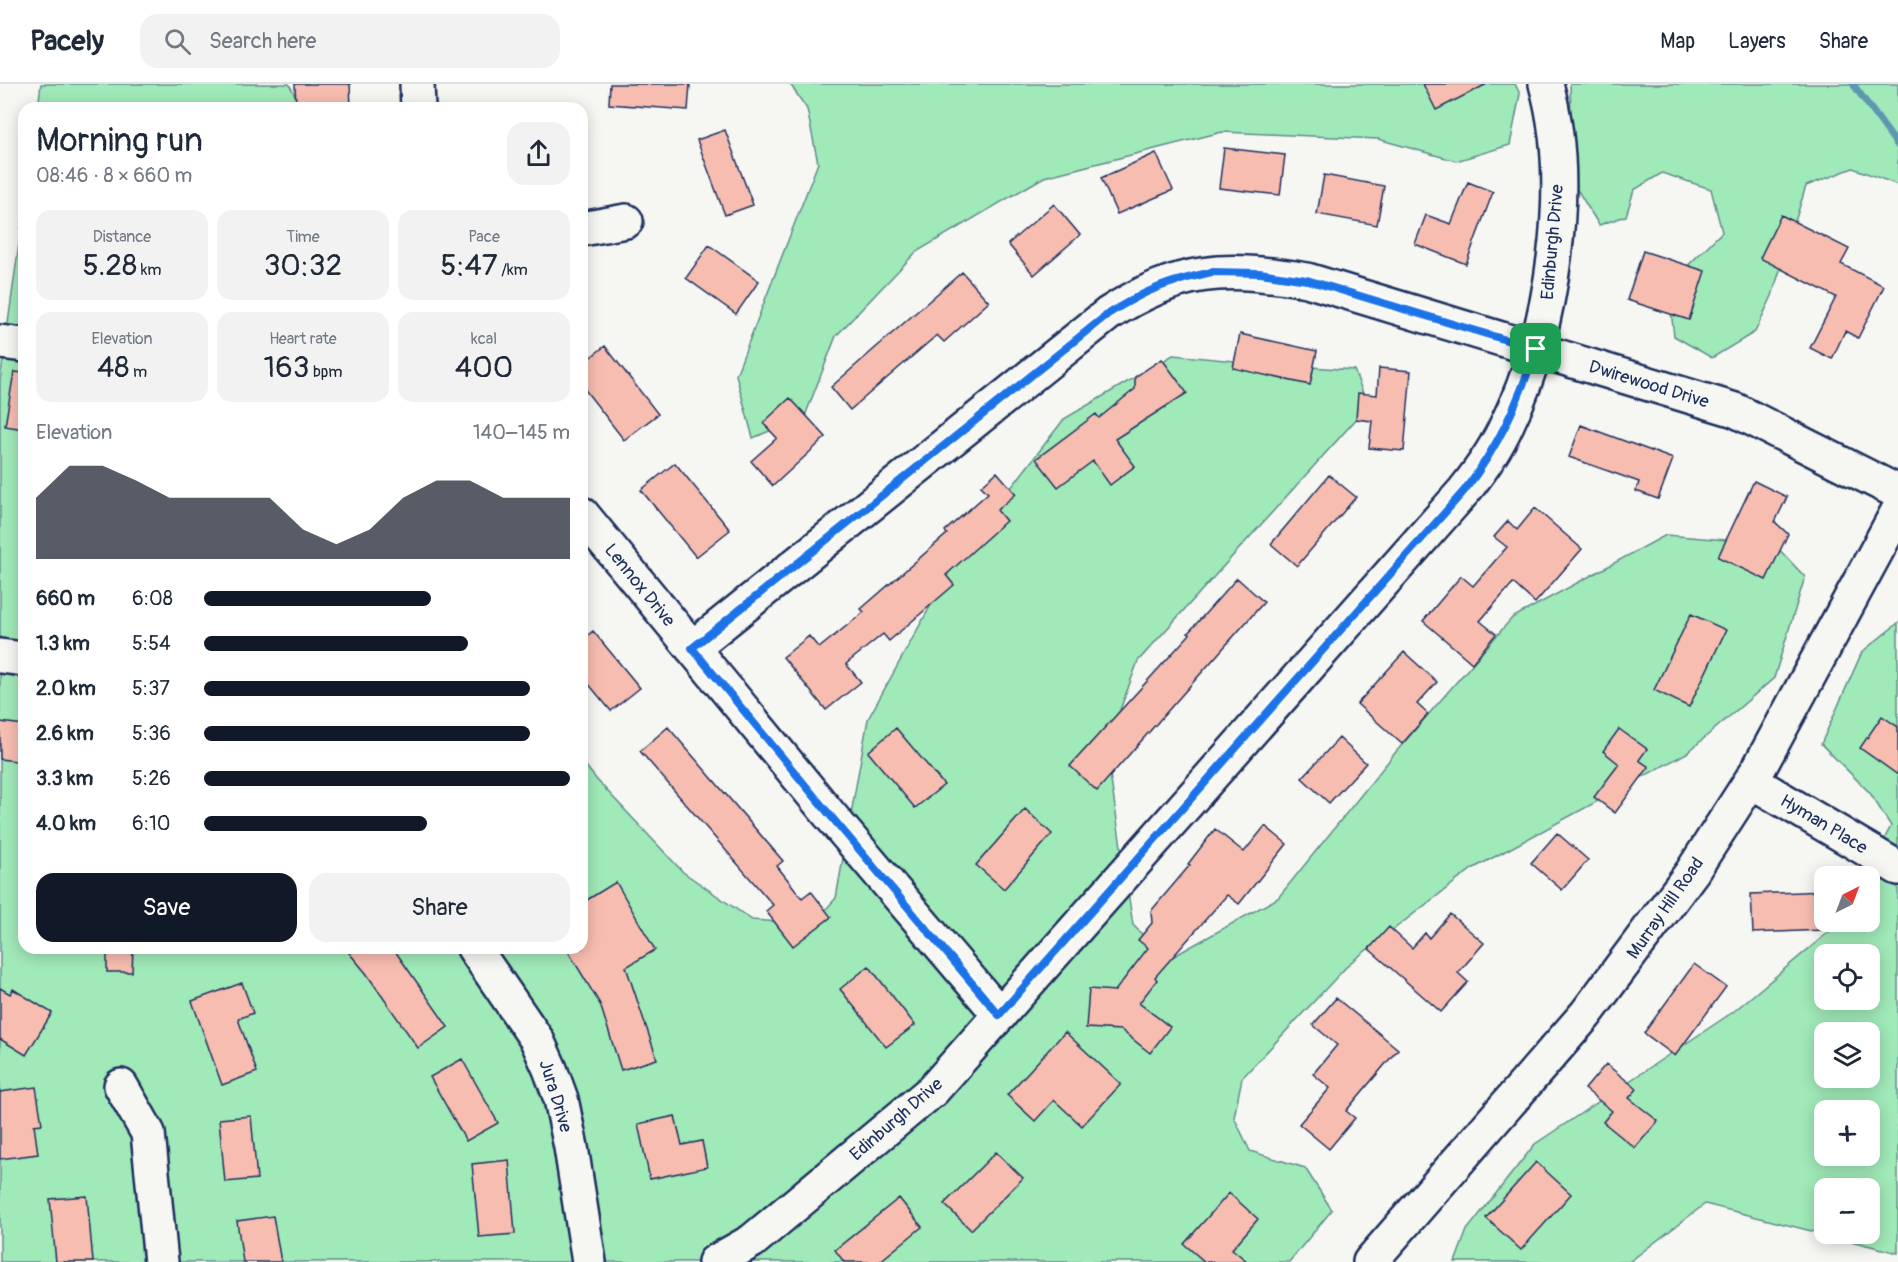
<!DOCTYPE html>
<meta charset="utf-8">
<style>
body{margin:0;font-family:Pangolin,sans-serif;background:#f2f2f3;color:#1f2937;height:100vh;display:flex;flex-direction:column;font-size:22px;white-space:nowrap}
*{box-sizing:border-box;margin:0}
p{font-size:20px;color:#747a83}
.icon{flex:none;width:33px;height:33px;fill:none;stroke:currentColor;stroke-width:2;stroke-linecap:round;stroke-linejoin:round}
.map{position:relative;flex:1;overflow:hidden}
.sheet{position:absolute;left:18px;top:18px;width:570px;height:852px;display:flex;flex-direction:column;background:#fff;border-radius:18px;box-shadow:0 3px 15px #0003}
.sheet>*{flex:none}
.needle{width:39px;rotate:42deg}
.buttons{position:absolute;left:1814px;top:782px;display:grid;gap:12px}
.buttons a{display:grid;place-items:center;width:66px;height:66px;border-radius:12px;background:#fff;box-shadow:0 3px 15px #0003;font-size:30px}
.pin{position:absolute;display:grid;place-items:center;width:51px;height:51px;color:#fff;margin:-26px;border-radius:12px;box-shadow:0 3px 9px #0006}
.round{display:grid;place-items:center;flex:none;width:63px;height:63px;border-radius:18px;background:#f2f2f3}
.head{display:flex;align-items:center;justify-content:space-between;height:102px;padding:0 18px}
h1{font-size:33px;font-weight:600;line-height:45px}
.stats{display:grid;grid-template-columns:repeat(3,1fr);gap:9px;height:102px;padding:6px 18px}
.stats div{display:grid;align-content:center;border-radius:15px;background:#f2f2f3;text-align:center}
.stats b{font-size:30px;font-weight:600}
.stats small{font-size:16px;font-weight:400}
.stats p{font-size:16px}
.chart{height:168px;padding:12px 18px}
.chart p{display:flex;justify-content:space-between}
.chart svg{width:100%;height:108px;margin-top:6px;fill:#111827;opacity:.7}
.button{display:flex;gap:12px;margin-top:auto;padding:12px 18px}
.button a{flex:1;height:69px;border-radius:18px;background:#111827;color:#fff;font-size:24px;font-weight:600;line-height:69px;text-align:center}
.button a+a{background:#f2f2f3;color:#1f2937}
ul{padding:0 18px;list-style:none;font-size:20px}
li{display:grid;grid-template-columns:96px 72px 1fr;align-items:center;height:45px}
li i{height:15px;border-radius:8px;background:#111827}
header{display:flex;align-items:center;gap:36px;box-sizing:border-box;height:84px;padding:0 30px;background:#fff;border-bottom:2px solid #e0e1e3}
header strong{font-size:28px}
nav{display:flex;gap:33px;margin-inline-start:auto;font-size:21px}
.search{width:420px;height:54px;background:#f2f2f3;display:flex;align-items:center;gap:15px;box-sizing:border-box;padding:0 21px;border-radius:18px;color:#747a83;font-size:22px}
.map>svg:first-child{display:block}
.green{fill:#a0e9b8;stroke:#5e8c8b;stroke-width:1.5;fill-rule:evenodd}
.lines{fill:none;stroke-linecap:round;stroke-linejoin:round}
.stream{stroke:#5f97b1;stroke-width:7}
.building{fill:#f7bdb0;stroke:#1b2f5e;stroke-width:1.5}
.minor-casing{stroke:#1b2f5e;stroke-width:38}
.minor{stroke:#f6f6f2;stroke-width:33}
.route-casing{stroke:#fff;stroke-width:12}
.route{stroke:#1a73e8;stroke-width:8}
.labels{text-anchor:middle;stroke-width:4.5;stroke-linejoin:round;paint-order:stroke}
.street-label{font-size:18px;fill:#1b2f5e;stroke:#f6f6f2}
</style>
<header>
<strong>Pacely</strong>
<div class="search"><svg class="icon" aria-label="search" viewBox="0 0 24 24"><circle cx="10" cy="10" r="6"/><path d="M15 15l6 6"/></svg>Search here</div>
<nav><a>Map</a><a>Layers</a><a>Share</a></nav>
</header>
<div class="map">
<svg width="1898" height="1178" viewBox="0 0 1898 1178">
<rect width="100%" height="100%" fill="#f6f6f2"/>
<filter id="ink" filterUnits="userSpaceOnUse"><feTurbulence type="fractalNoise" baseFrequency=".0167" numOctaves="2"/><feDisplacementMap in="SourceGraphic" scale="12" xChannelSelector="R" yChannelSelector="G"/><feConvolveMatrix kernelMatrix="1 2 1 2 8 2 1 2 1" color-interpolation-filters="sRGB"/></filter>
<g filter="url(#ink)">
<path class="green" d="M41,0H289L302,24H38Z
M790,0H1515L1520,10L1510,61L1456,77L1378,55L1222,48L1044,93L916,168L836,252L805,332L753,354L736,291L818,79L807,25Z
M1570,0H1898V101L1853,84L1806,102L1772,212L1755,248L1712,274L1674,252L1668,201L1722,148L1711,105L1662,89L1634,106L1626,132L1599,141L1573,99Z
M24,124V864H582V677L596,695L683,788L752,836L813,840L836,814L868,635L957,474L1064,335L1173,271L1266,280L1354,286L1368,322L1138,577L1106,664L1133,841L1167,876L1278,814L1395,669L1512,534L1666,451L1774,460L1805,493L1774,594L1687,669L1472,785L1350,879L1242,994L1234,1033L1250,1067L1305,1084L1332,1126L1289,1178H0V297Z
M1898,539V1169L1705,1120L1629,1178H1455L1467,1146L1535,1060L1733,928L1842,837H1869V792H1865L1891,742L1870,709L1821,660L1862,568ZM1824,870H1869V915H1824ZM1824,948H1869V993H1824ZM1824,1026H1869V1071H1824ZM1824,1104H1869V1149H1824Z"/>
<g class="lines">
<path class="stream" d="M1853,0L1898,62"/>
</g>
<path class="building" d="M295,0H350L351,24H296Z
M610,0H690L688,26L609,20Z
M1423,0H1487L1436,26Z
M725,46L753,121L725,131L697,56Z
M1224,64L1285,71L1280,111L1219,104Z
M1156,69L1173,106L1117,130L1101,94Z
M1324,91L1384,102L1377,141L1317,130Z
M1468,98L1493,108L1466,180L1415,160L1426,131L1451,140Z
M1054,120L1080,151L1034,191L1008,160Z
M1781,131L1849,165L1841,180L1884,202L1858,254L1845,247L1832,275L1810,264L1836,213L1760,174Z
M709,161L759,197L736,230L686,194Z
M1643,167L1705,187L1689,236L1627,216Z
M962,188L989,218L944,258L937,251L850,326L831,303Z
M1240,250L1317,267L1310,301L1233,284Z
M605,262L658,330L624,356L582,302V280Z
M1162,275L1187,309L1115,355L1135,382L1110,401L1093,377L1058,403L1036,375L1096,330L1099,334L1135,305V293Z
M1379,284L1411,287L1404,367L1369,364L1372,337L1356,335L1358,309L1377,311Z
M14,288L24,289V345L5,342Z
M790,314L826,353L773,402L751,377L777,354L763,339Z
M1581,341L1673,375L1658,415L1636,407L1639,398L1569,373Z
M675,379L730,446L696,473L641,406Z
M997,388L1016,410L997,426L1006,437L946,491L954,501L889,557L883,550L846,580L861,598L826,626L783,573L809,552L819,564L864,528L861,525L947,450L945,447L988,409L981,402Z
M1329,391L1356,413L1297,482L1271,460Z
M1754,397L1787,413L1775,438L1788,450L1766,496L1718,473Z
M1535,424L1582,465L1535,519L1513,499L1480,537L1496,550L1472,579L1423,537L1461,492L1473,502L1507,463L1494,453L1508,437L1517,446Z
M1237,494L1264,518L1097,707L1070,682L1190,550L1188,549Z
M1691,530L1726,546L1689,623L1654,606Z
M593,547L640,604L611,627L582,592V556Z
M1404,568L1437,598L1417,620L1428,630L1402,660L1357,620Z
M1882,632L1898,643V691L1860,664Z
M0,638L24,641V678L0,675Z
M668,643L783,777L777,782L802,814L811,807L831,833L793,862L766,827L773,821L640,667Z
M896,644L944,701L915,724L868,668Z
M1619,645L1647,665L1639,676L1649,683L1615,729L1594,713L1619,680L1603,667Z
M1339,654L1366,679L1329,719L1302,694Z
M1025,725L1052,750L1004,805L976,781Z
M1265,742L1287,760L1239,820L1227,811L1155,893L1157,896L1139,919L1170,943L1150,969L1121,946L1086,944L1089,905L1115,907L1148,864L1138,856L1152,839L1151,827L1190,781L1188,780L1215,745L1244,768Z
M1557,749L1588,776L1562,806L1531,779Z
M616,798L655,866L626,883L657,975L621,986L600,920L566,864H582V819Z
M1824,807V846L1753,849L1751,810Z
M1450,830L1484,859L1458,889L1468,898L1441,928L1369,865L1389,843L1412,864L1425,849L1429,854Z
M107,864H133L132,888H107Z
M345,864H393L448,943L418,964L366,889Z
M1694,880L1726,903L1675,972L1644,949Z
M869,882L915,941L886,963L840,905Z
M242,899L253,929L238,935L257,988L222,1001L192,917Z
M0,904L10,910L13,905L52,929L26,971L0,955Z
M1336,914L1398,965L1346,1027L1355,1034L1329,1065L1299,1040L1330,1004L1313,990L1337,961L1313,941Z
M1065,948L1121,1000L1082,1042L1054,1016L1035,1037L1007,1011Z
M462,975L498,1039L466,1057L430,993Z
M1606,980L1637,1005L1629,1014L1658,1037L1635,1064L1603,1038L1612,1027L1585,1005Z
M36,1003L42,1040L34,1041L38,1070L0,1075V1008Z
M251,1032L257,1095L225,1098L219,1035Z
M675,1032L682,1061L702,1057L707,1083L650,1095L638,1040Z
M996,1068L1023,1094L971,1146L944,1120Z
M509,1076L515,1150L479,1153L472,1080Z
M1536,1078L1571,1110L1521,1166L1486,1134Z
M1229,1109L1258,1135L1232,1165L1248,1178H1205L1184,1160Z
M87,1112L93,1178H56L50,1115Z
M899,1114L922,1143L879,1178H844L835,1166Z
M273,1132L281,1178H243L237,1137Z"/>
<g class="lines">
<defs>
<path id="minor" d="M417,0L418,24
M582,145L626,137
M0,258L24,261
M582,430L829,730L1000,931
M692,564L1108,230C1181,183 1224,183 1307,196L1735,326L1898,408
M0,572L24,575
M1751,697L1898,784
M474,864L537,956L550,985L561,1015L571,1063L589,1178
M121,1002L148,1049L161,1178
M715,1178L752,1157L933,1006L1464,407C1481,386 1497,363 1508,338C1553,246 1574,99 1546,0
M1370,1178L1586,930L1692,788L1759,684L1898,427"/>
</defs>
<use href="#minor" class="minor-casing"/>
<use href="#minor" class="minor"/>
</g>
</g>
<g class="lines" filter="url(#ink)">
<defs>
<path id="route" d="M1212,188L1260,189L1307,196L1536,265C1518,319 1499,362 1464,407L999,931L829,730L692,564L1108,230C1147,205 1168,198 1212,188Z"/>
</defs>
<use href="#route" class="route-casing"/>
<use href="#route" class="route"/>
</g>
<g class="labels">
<g class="street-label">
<text transform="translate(1552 158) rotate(-85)" y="6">Edinburgh Drive</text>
<text transform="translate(1649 300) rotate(17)" y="6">Dwirewood Drive</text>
<text transform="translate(640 501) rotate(51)" y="6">Lennox Drive</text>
<text transform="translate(1824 740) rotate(31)" y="6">Hyman Place</text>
<text transform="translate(1665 824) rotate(-55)" y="6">Murray Hill Road</text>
<text transform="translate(556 1012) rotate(73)" y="6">Jura Drive</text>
<text transform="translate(896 1035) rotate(-41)" y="6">Edinburgh Drive</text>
</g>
</g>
</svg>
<div class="buttons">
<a><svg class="needle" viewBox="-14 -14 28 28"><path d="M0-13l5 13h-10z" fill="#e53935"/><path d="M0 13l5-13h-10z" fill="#747a83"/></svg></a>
<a><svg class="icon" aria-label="locate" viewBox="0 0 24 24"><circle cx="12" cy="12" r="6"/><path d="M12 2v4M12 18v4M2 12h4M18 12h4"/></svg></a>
<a><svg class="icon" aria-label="layers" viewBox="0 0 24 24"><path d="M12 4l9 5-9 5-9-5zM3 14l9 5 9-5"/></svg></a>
<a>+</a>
<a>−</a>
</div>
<div class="pin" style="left:1536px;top:265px;background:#1e9e55"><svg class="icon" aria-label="arrive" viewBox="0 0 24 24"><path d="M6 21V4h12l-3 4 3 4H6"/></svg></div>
<section class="sheet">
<div class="head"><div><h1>Morning run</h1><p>08:46 · 8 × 660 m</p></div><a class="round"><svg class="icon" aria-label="share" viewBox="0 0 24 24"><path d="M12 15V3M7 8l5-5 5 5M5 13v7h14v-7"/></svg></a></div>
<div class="stats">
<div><p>Distance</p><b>5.28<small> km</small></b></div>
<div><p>Time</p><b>30:32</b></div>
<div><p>Pace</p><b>5:47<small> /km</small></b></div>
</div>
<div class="stats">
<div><p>Elevation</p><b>48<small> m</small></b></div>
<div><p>Heart rate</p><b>163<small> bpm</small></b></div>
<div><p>kcal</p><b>400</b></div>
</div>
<div class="chart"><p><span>Elevation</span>140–145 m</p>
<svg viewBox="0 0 160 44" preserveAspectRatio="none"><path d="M0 44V19L10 6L20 6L30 12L40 19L50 19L60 19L70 19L80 32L90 38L100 32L110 19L120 12L130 12L140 19L150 19L160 19V44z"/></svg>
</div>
<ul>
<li><b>660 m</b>6:08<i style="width:62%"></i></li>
<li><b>1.3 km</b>5:54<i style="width:72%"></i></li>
<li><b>2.0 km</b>5:37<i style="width:89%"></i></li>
<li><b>2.6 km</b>5:36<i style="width:89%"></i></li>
<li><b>3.3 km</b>5:26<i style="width:100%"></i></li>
<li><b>4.0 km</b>6:10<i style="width:61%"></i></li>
</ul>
<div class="button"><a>Save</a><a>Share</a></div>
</section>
</div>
